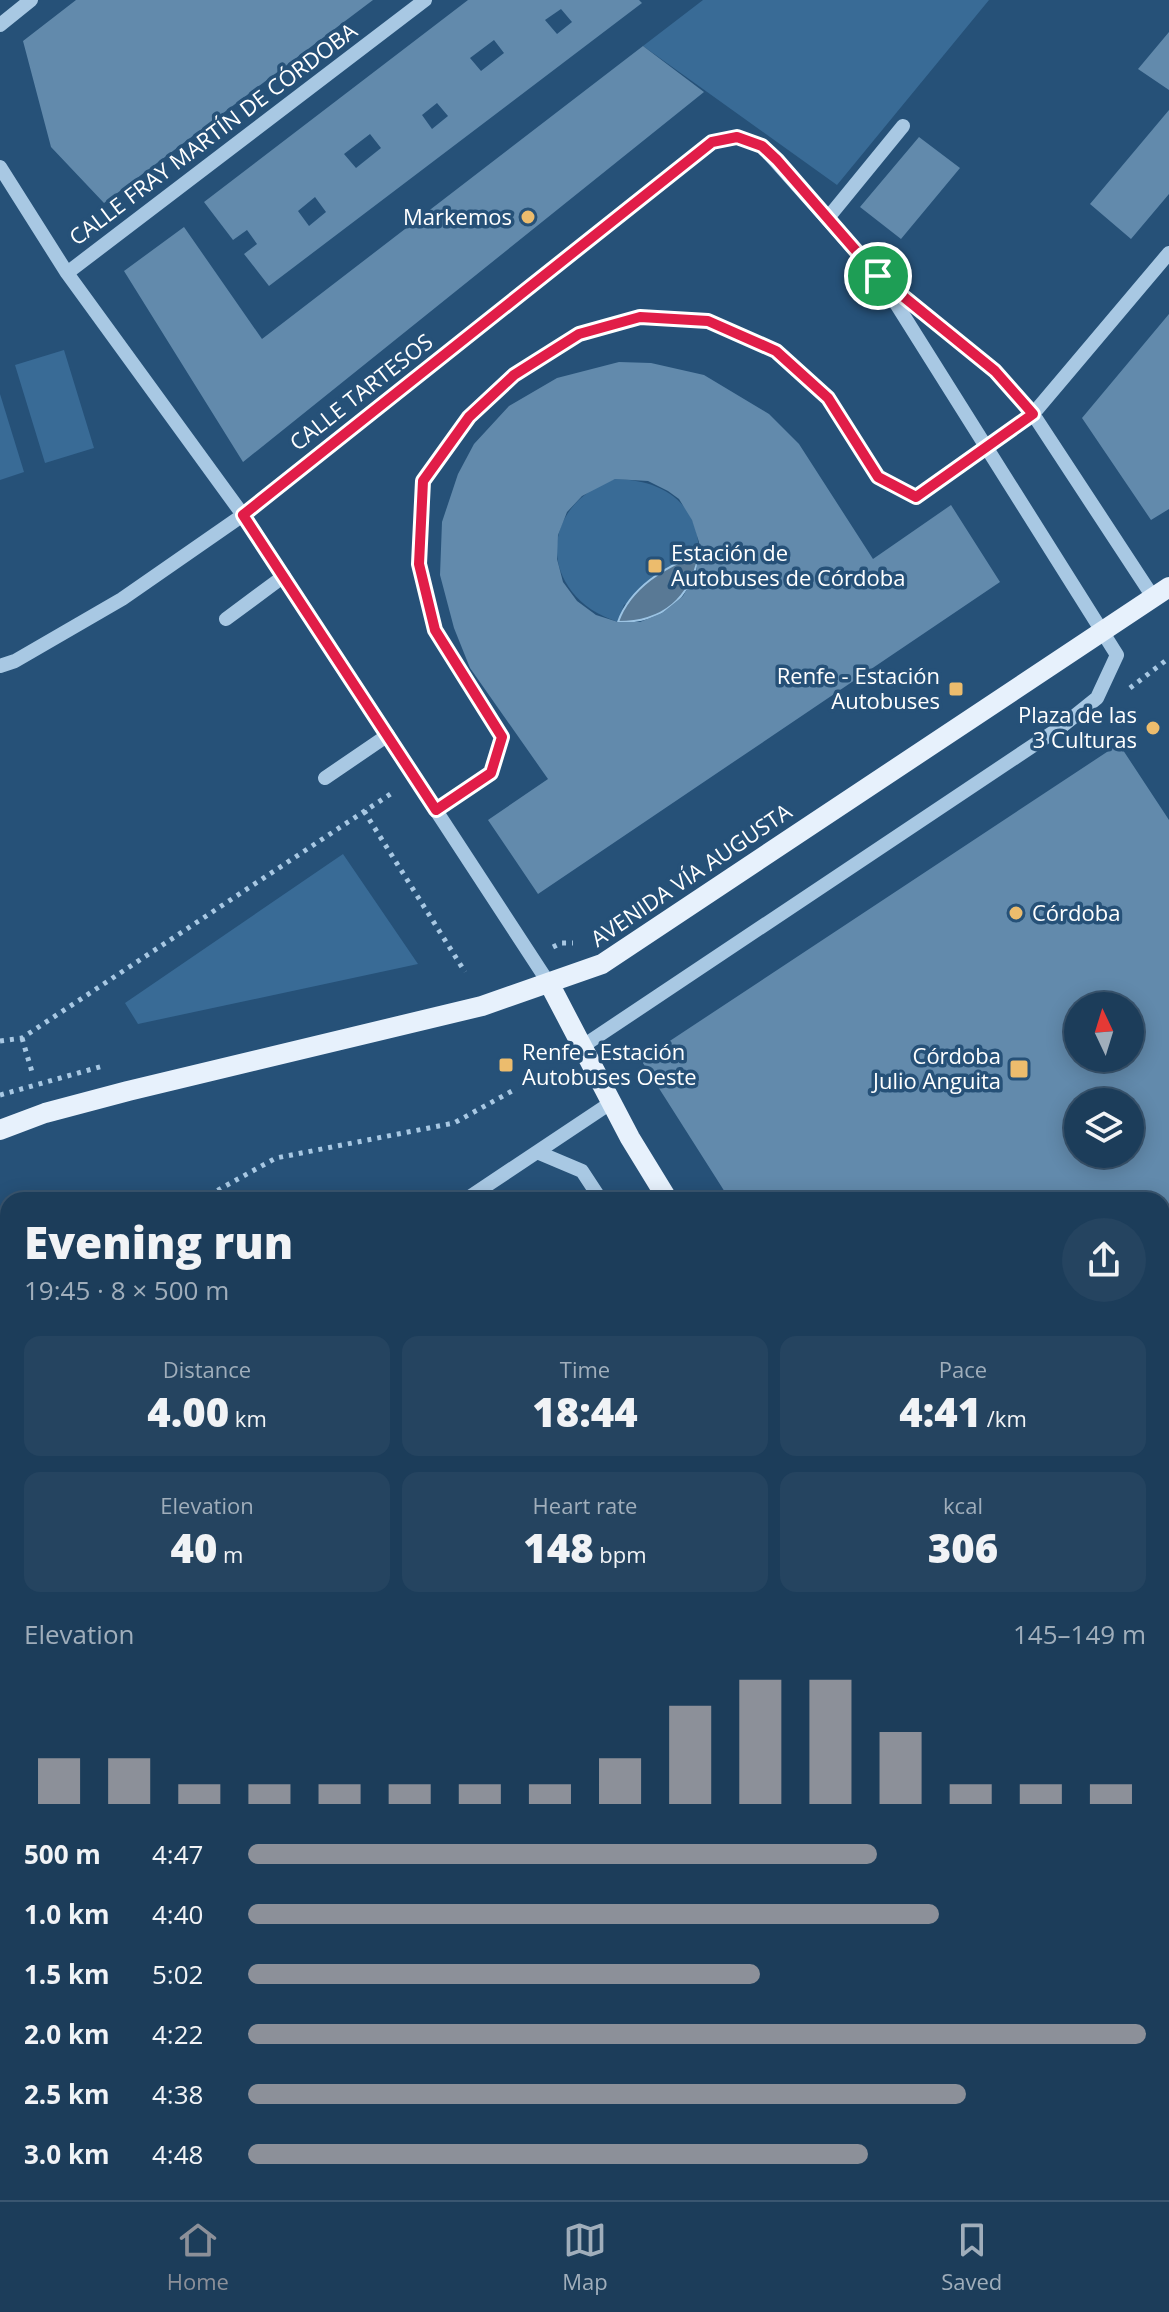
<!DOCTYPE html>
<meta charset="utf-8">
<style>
body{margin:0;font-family:"Open Sans",sans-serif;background:#254460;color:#f1f3f6;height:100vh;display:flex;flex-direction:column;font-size:30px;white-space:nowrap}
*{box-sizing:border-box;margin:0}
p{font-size:26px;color:#a0aebb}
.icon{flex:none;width:44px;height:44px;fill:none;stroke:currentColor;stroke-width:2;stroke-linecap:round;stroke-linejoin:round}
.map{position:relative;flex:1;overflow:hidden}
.panel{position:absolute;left:0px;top:1192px;width:1170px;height:1008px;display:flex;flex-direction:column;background:#1c3d5a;border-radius:24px 24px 0 0;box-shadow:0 4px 20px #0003,0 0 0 2px #3a5670}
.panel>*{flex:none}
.needle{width:52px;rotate:356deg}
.fabs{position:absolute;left:1064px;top:992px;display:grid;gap:16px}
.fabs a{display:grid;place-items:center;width:80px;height:80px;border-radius:50%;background:#1c3d5a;box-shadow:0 4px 20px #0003,0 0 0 2px #3a5670;font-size:40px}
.pin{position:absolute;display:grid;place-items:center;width:68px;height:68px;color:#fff;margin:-34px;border:4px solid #fff;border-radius:50%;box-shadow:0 2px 8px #0007}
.round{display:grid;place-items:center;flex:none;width:84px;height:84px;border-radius:42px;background:#254460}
.overview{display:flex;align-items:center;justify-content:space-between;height:136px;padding:0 24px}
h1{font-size:44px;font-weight:800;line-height:60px}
.figures{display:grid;grid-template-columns:repeat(3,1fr);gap:12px;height:136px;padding:8px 24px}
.figures div{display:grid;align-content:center;border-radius:16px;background:#254460;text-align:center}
.figures b{font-size:40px;font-weight:800}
.figures small{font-size:22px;font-weight:400}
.figures p{font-size:22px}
.chart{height:224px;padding:16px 24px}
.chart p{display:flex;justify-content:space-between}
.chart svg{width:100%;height:144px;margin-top:8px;stroke:#8c9099;stroke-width:6}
ul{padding:0 24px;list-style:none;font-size:26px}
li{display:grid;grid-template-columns:128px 96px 1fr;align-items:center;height:60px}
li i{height:20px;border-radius:10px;background:#8c9099}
.dock{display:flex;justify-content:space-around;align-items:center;height:112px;border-top:2px solid #3a5670;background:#1c3d5a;font-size:22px;color:#a0aebb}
.dock a{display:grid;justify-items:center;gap:4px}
.dock .selected{color:#8c9099}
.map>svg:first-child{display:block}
.green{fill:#396b96}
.water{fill:#597995;stroke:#9cc4e4;stroke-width:2}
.building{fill:#628aac;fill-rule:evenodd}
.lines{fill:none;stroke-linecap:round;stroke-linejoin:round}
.path{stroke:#a8c8e3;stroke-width:5;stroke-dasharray:4 6;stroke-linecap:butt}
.minor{stroke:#a8c8e3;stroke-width:14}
.major{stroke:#e7f1fc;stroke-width:20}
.route-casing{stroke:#fff;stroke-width:16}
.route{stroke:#e11d48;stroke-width:10}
.poi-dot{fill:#ecbc6d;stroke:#265178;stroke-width:3}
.labels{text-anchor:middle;stroke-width:7;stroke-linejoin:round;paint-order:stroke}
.street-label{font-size:22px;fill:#fff;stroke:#265178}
.poi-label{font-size:22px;fill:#fff;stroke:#265178;text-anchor:end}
</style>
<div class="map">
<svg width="1169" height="2200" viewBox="0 0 1169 2200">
<rect width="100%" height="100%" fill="#265178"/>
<path class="green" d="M703,0H989L837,185L643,46Z
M64,350L94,448L45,463L15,365Z
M0,394L24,472L0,480Z
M615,479C663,480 699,502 699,555L624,605L618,622C539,597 535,506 615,479Z
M343,854L418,964L138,1024L125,1003Z
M8,1964V2045L0,2050V1969Z"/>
<path class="water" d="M699,555C690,599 663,622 618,622C630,588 666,565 699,555Z"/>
<path class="building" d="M76,0H373L104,203L51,147L23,41Z
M468,0H639L642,3L269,286L244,254L257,244L247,230L233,240L204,202ZM561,9L572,22L557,34L545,20ZM494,40L504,53L481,71L470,58ZM437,103L448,116L432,129L422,115ZM370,134L381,148L356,168L344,154ZM315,197L326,212L309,226L298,211Z
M1169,32V90L1138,69Z
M643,46L704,92L243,462L124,271L184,227L262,339Z
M1169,110V194L1131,239L1090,204Z
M919,137L960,168L901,239L860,207Z
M1169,314V509L1151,520L1082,418Z
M619,362L651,363L704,375L769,414L799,444L873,559L951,505L1000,582L538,894L488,820L548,779L470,668L454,628L440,575L442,522L458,474L474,444L509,406L557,378ZM615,479L648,481L668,491L679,499L692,520L699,542L696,573L683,596L662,613L640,622H618L596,615L577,601L563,582L557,559L558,535L567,512L582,496Z
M1119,744L1169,820V1239L1162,1244V1200H730L641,1060ZM1078,1006H1130V1058H1078ZM1078,1102H1130V1154H1078Z
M112,2192H215L216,2200H100Z
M267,2192H661V2200H269Z
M738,2192H922L929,2200H738Z"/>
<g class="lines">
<path class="path" d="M1130,688L1169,658
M364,811L465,972
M553,947L561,943H573
M22,1038L32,1072
M0,1041L22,1038L395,791
M0,1095L103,1066
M200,1200L276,1158L454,1123L512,1091
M0,1358L8,1338
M1162,1395L1169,1391
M0,2095L8,2090"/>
<path class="minor" d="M0,25L31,0
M0,167L67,273L243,515L550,985
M827,219L903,126
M67,273L425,0
M226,619L284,576
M0,666L15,661L122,599L243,515L712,142L737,137L762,146L878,276L995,371L1033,414L1153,597
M325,778L388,735
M436,810L491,773L502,737L435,630L419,564L423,481L469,417L514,375L579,334L640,317L708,321L776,351L828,398L878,477L916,497L1033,414L1169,253
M583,1046L1061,727L1097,698L1117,655L885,286
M537,1152L582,1171L601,1200
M465,1200L612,1102
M1162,1310L1169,1306
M0,1510L8,1504
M1162,1816H1169
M0,1887L8,1882
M1162,2163H1169
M240,2192L241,2200
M716,2192V2200
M63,2200L75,2192
M988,2200V2192
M1002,2200V2192
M1115,2200V2192
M1126,2200V2192"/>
<path class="major" d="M550,985L630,1138L668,1200
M0,1130L45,1113L128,1091L482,1006L602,964L1169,587
M1162,1457L1169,1453
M0,2144L8,2139"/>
</g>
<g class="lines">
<defs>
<path id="route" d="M737,137L762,146L777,160L878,276L995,371L1033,414L916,497L878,477L828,398L776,351L708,321L640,317L579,334L514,375L469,417L423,481L419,564L435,630L502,737L491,773L436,810L243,515L712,142Z"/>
</defs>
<use href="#route" class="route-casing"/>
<use href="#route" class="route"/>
</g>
<g class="poi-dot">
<circle cx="528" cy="217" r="8"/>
<rect x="647" y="558" width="16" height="16" rx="4"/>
<rect x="948" y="681" width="16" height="16" rx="4"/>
<circle cx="1153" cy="728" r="8"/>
<circle cx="1016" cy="913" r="8"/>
<rect x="498" y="1057" width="16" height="16" rx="4"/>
<rect x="1009" y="1059" width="20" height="20" rx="4"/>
</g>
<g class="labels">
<g class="street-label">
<text transform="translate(213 134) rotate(-37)" y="8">CALLE FRAY MARTÍN DE CÓRDOBA</text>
<text transform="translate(361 392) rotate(-38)" y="8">CALLE TARTESOS</text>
<text transform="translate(691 875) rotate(-34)" y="8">AVENIDA VÍA AUGUSTA</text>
</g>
<g class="poi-label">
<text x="512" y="225">Markemos</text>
<text x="671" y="561" text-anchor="start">Estación de<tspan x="671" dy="25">Autobuses de Córdoba</tspan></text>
<text x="940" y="684">Renfe - Estación<tspan x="940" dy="25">Autobuses</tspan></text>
<text x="1137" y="723">Plaza de las<tspan x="1137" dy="25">3 Culturas</tspan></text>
<text x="1032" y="921" text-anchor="start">Córdoba</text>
<text x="522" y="1060" text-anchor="start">Renfe - Estación<tspan x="522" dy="25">Autobuses Oeste</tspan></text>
<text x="1001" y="1064">Córdoba<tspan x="1001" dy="25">Julio Anguita</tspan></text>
</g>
</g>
</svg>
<div class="fabs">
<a><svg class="needle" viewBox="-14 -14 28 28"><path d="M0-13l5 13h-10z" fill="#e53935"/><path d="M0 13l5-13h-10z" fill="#a0aebb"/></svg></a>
<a><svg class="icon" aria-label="layers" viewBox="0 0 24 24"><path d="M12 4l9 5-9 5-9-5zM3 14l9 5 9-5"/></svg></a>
</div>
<div class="pin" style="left:878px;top:276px;background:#1e9e55"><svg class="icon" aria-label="arrive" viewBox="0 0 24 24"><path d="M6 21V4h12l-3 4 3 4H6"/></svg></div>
<section class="panel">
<div class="overview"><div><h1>Evening run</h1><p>19:45 · 8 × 500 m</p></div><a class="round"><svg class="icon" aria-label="share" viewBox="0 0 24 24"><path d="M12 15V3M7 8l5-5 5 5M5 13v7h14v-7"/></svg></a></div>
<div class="figures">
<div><p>Distance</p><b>4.00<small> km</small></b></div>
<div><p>Time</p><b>18:44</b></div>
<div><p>Pace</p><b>4:41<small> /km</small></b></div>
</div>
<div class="figures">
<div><p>Elevation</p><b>40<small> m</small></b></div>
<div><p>Heart rate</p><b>148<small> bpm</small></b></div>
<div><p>kcal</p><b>306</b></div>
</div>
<div class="chart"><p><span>Elevation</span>145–149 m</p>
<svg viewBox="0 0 160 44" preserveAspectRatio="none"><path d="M5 44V30M15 44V30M25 44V38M35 44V38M45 44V38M55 44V38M65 44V38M75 44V38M85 44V30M95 44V14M105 44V6M115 44V6M125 44V22M135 44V38M145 44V38M155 44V38"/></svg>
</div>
<ul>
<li><b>500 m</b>4:47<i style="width:70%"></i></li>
<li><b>1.0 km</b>4:40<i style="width:77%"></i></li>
<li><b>1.5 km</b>5:02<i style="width:57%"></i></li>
<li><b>2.0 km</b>4:22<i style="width:100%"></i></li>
<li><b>2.5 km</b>4:38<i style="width:80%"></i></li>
<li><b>3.0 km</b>4:48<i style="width:69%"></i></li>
</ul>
</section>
</div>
<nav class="dock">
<a class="selected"><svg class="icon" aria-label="home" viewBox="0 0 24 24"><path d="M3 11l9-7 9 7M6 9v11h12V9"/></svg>Home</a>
<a><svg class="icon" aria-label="map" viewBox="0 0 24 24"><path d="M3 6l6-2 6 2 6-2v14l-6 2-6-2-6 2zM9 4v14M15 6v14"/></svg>Map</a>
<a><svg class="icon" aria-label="saved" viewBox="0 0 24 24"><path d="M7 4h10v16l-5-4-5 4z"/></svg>Saved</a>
</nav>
